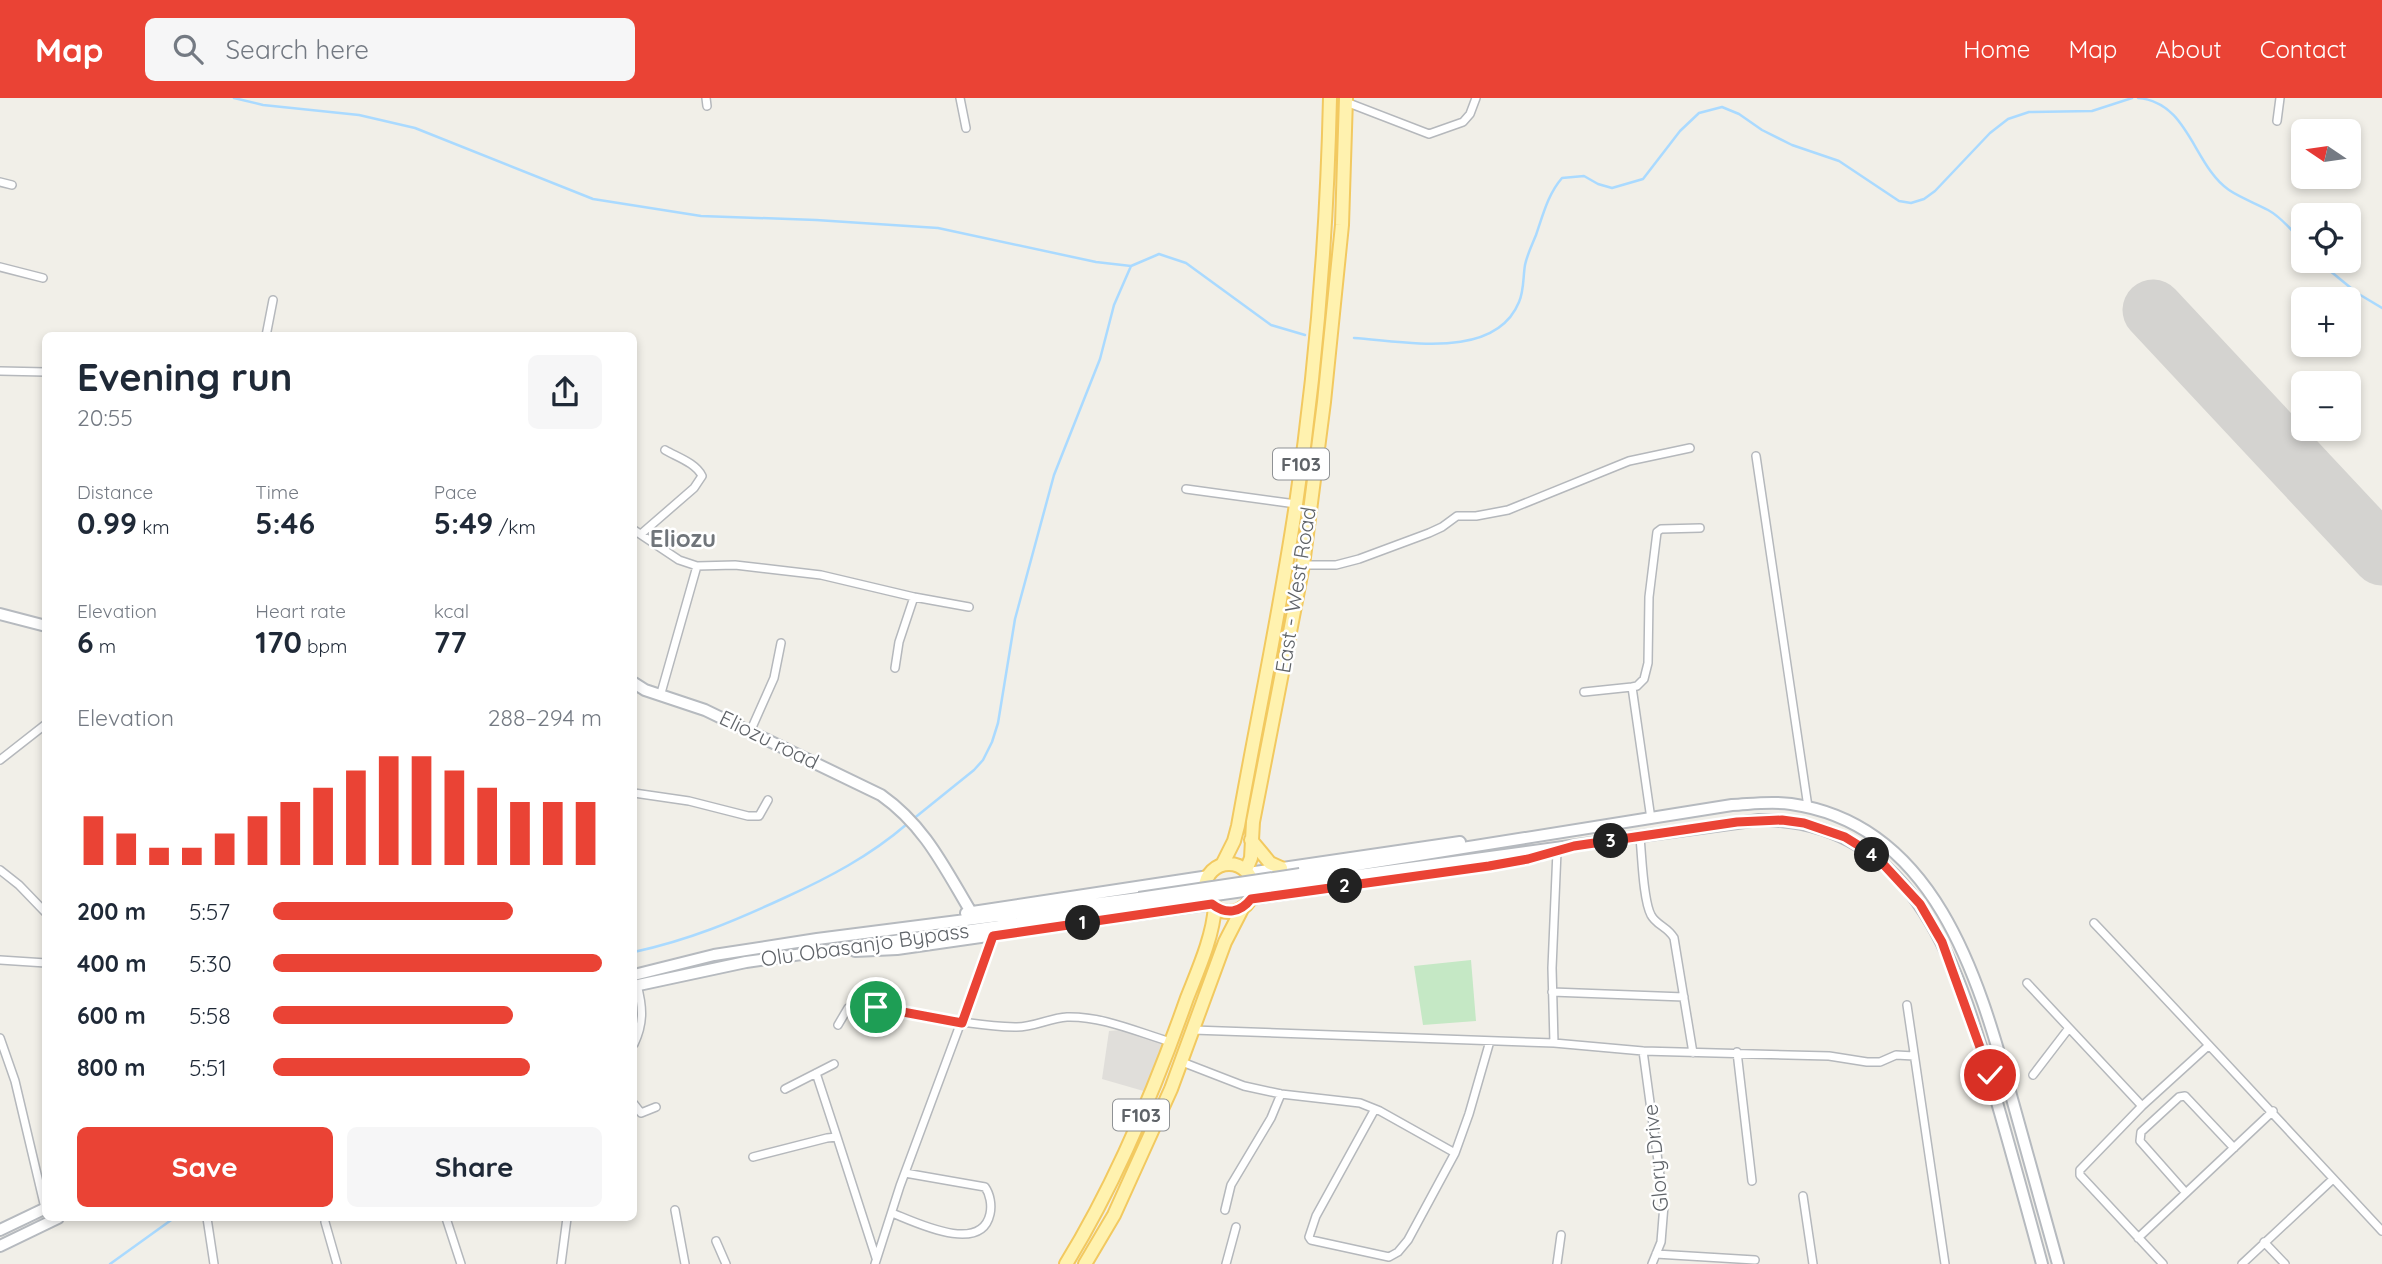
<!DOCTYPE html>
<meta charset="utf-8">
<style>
body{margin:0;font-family:Quicksand,sans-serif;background:#f6f6f7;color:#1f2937;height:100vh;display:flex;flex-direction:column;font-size:26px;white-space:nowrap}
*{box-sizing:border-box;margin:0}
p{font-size:23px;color:#747a83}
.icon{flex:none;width:38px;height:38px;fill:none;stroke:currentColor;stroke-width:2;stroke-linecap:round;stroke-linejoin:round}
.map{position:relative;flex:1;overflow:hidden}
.side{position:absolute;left:42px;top:234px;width:595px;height:889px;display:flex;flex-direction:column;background:#fff;border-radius:10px;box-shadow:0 4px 10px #0003}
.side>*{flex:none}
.needle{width:46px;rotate:283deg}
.controls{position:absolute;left:2291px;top:21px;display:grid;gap:14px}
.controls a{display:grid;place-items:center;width:70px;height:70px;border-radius:10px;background:#fff;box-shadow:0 4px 10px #0003;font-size:35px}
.pin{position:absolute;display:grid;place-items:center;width:60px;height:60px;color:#fff;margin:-30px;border:4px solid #fff;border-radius:50%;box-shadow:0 2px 7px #0007}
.km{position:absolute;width:35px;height:35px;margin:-18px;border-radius:50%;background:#222;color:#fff;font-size:19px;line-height:35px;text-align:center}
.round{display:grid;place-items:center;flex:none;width:74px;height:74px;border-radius:10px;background:#f6f6f7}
.overview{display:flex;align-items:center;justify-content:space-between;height:119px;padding:0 35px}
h1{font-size:38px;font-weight:700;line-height:52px}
.stats{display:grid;grid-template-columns:repeat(3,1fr);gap:10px;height:119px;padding:7px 35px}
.stats div{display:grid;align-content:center}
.stats b{font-size:30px;font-weight:700}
.stats small{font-size:19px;font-weight:400}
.stats p{font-size:19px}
.chart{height:196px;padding:14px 35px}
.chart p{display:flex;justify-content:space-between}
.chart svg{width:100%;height:126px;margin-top:7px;stroke:#ea4335;stroke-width:6}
.button{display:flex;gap:14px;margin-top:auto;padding:14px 35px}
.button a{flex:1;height:80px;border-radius:10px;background:#ea4335;color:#fff;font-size:28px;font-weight:700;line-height:80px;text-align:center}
.button a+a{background:#f6f6f7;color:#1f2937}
ul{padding:0 35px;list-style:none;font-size:23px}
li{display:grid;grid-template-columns:112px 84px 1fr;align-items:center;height:52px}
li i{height:18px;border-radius:9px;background:#ea4335}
header{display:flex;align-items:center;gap:42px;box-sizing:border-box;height:98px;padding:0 35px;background:#ea4335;color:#fff}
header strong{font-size:33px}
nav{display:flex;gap:38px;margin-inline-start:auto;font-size:24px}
.search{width:490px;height:63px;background:#f6f6f7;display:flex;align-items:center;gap:18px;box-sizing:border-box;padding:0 24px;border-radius:10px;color:#747a83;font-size:26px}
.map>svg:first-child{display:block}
.industrial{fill:#e0deda}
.green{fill:#c5e8c5}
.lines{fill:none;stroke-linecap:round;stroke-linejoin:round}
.stream{stroke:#aadaff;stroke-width:2.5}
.runway{stroke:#d4d3d0;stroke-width:61}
.street-casing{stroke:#b5b8bc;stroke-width:10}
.secondary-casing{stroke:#b6babf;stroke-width:14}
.primary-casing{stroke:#f2c960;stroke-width:16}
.street{stroke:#fff;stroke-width:7}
.secondary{stroke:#fff;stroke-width:10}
.primary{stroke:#fff2af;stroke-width:12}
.secondary-bridge-casing{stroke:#b6babf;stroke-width:14;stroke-linecap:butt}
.secondary-bridge{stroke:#fff;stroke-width:10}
.route-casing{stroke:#fff;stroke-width:14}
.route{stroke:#ea4335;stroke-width:9}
.labels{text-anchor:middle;stroke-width:5;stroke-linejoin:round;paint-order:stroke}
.shield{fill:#fff;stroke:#8f9295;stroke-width:2}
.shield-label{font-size:19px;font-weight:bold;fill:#5f6368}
.street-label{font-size:21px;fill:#5f6368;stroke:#fff}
.quarter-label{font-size:24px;font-weight:bold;fill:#70757a;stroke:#fff}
</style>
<header>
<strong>Map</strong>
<div class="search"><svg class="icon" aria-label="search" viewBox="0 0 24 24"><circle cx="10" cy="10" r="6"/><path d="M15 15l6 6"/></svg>Search here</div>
<nav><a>Home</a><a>Map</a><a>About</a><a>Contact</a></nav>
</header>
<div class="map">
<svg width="2382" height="1166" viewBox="0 0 2382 1166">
<rect width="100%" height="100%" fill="#f1efe8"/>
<path class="industrial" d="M1121,932L1166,945L1147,994L1102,981L1109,933Z"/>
<path class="green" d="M1471,862L1476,923L1423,927L1414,868Z"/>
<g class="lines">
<path class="stream" d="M234,0L263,7L359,17L415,30L593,101L701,118L816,122L938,130L1096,164L1131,168
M2138,0C2189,4 2193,67 2229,92C2241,100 2255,105 2268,112C2281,119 2293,133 2303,145
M2318,163L2357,195L2382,210
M1354,240C1404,243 1495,263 1519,204C1524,193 1523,179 1525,167C1527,157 1532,147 1536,137C1543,117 1548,96 1562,80L1584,78L1598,86L1612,90L1643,81L1680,33L1699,15L1722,9L1739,16L1762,32L1792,47L1839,63L1899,103L1911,105L1924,101L1935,93L1990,35L2008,21L2029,14L2092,13L2132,0
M912,722L974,672L983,662L992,644L998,625L1015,521L1054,377L1100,261L1114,207L1131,168L1159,156L1186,165L1271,227L1305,237
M634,854C689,842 732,824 784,800C828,780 870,758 907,726
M110,1166L174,1120"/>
<path class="runway" d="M2153,212L2382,457"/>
<defs>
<path id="street" d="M706,0L707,8
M960,0L966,30
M1346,4L1429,36L1463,24L1470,16L1476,0
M2277,23L2280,0
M0,84L12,87
M0,169L43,180
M266,238L273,202
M0,273L46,274
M1756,358L1808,709
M1186,391L1296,406
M634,432L679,462L697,468L735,467L821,477L914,499L899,544L895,570
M641,436L694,390L702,378C696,365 677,359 665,352
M1303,467H1336L1359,461L1429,435L1442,429L1457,418H1476L1508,412L1629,363L1690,350
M914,499L969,509
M1632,589L1637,588L1644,581L1648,565L1649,499L1657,434L1661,431L1700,430
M1584,594L1632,589L1651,721
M661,595L697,468
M750,634L774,580L781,545
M0,662L46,626
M634,695L689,703L748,718H759L768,702
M1640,740C1642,758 1643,802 1651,817C1656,827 1668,829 1674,840L1693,955
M0,772L19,787L46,815
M2094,825C2191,927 2286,1030 2382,1133
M0,862L46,865
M2027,885L2142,1008
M1552,894L1684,899
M1907,907L1945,1166
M838,927L848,910L860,907C912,912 962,928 1015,929C1032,930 1049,920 1067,919C1103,918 1137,934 1171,944
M1193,932L1554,945L1643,953L1829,958L1867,964H1880L1896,957L1914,958
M0,940L15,983L45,1110
M1554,945L1552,870L1557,753
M634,946C644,925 643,909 637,887
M1643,953L1664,1107L1661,1144L1652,1166
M1737,954L1752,1083
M1182,964L1244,988L1281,996L1360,1005L1380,1013L1455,1055
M816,975L837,1039
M2033,977L2069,930
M785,991L834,966
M634,1006L641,1015L656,1009
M1375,1011L1316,1118L1309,1139L1311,1142L1389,1159L1398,1154L1408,1142L1455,1055L1469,1016L1490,943
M753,1059L827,1040L837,1039L876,1160
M2186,1095L2140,1043L2141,1034L2179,999L2185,998L2234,1050
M1803,1098L1813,1166
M675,1112L685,1166
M1225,1112L1231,1087L1271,1020L1281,996
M892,1115C915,1124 981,1157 990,1116C992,1107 990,1096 985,1089L905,1075
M207,1120L214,1166
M446,1120L461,1166
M325,1124L337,1166
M2138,1140L2273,1013
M716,1143L726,1166
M2264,1144L2285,1166
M1656,1156L1755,1162
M561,1166L567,1120
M875,1166L900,1088L993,838
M1226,1166L1236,1129
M1557,1166L1561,1137
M2163,1166L2080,1077V1072L2142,1008L2208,948
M2242,1166L2333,1081"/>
<path id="secondary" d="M0,516L46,528
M634,585L645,592L705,612L881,697C925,728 944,769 971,814
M1248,775L1460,744
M1300,776L1732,707C1752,706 1771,703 1791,706C1934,726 1978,878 2011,997C2027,1053 2042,1110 2058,1166
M1300,785L1759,722C1918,722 1961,875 1996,1001C2012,1056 2027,1111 2042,1166
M1251,801L1489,767L1538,758
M966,815L1209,778
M855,853L897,851L1212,806
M634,877L714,857L817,841L1139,800
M634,888L746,864L1139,808
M0,1132L46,1110
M0,1148L58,1120"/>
<path id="primary" d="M1251,742L1270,765L1281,770
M1205 790a24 24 0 1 1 48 0a24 24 0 1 1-48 0Z
M1222,767L1234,743L1238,728C1257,621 1280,514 1296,406C1316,272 1327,135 1330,0
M1246,772L1251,760L1253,724L1303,467L1324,304L1342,127L1346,0
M1066,1166C1117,1083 1155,991 1187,900C1198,872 1213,839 1215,808
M1085,1166L1114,1117L1171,991L1225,844L1243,809"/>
</defs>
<use href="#street" class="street-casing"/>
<use href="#secondary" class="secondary-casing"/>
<use href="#primary" class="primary-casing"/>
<use href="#street" class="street"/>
<use href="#secondary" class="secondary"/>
<use href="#primary" class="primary"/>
<defs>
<path id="secondary-bridge" d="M1139,800L1300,776
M1139,808L1300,785"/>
</defs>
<use href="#secondary-bridge" class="secondary-bridge-casing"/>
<use href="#secondary-bridge" class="secondary-bridge"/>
</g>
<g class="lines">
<defs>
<path id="route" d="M876,909L962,925L993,838L1212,806C1226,817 1240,815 1251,801L1489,768L1528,761L1574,748L1737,724L1782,722L1804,725L1845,739L1866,752L1884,767L1920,806L1942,844L1990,977"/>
</defs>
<use href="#route" class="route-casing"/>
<use href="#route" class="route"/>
</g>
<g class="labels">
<g class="shield">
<rect x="1273" y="350.5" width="56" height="31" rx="5"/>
<rect x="1113" y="1001.5" width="56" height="31" rx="5"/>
</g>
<g class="shield-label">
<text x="1301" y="373">F103</text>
<text x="1141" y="1024">F103</text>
</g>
<g class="street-label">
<text transform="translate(1296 492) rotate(-81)" y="7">East - West Road</text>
<text transform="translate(769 642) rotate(26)" y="7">Eliozu road</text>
<text transform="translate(865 847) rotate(-8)" y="7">Olu Obasanjo Bypass</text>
<text transform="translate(1656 1060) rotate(-96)" y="7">Glory Drive</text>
</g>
<g class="quarter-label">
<text x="683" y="449">Eliozu</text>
</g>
</g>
</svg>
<div class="controls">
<a><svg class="needle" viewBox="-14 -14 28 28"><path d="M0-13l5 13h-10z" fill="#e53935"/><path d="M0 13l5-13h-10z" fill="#747a83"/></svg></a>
<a><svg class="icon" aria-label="locate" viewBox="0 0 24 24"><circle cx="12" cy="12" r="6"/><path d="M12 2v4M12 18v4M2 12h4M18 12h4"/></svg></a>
<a>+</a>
<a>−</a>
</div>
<div class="pin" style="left:876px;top:909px;background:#1e9e55"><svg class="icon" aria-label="arrive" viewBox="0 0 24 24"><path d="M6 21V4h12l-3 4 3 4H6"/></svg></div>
<div class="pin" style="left:1990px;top:977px;background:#d93025"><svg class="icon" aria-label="check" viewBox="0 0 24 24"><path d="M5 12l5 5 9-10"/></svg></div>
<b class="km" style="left:1083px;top:825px">1</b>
<b class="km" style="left:1345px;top:788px">2</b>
<b class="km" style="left:1611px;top:743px">3</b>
<b class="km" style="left:1872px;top:757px">4</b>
<section class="side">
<div class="overview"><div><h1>Evening run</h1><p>20:55</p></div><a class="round"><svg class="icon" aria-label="share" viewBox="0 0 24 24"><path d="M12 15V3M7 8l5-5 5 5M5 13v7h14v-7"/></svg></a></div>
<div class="stats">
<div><p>Distance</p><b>0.99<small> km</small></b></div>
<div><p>Time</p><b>5:46</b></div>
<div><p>Pace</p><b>5:49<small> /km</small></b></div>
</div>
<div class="stats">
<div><p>Elevation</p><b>6<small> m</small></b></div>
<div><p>Heart rate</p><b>170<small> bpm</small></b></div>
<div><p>kcal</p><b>77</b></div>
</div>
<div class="chart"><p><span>Elevation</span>288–294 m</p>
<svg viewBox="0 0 160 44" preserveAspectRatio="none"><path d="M5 44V27M15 44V33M25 44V38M35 44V38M45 44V33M55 44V27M65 44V22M75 44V17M85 44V11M95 44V6M105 44V6M115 44V11M125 44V17M135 44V22M145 44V22M155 44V22"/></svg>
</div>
<ul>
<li><b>200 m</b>5:57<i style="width:73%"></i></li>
<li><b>400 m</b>5:30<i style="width:100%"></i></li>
<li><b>600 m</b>5:58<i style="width:73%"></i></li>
<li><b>800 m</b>5:51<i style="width:78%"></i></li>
</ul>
<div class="button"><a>Save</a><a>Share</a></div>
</section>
</div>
